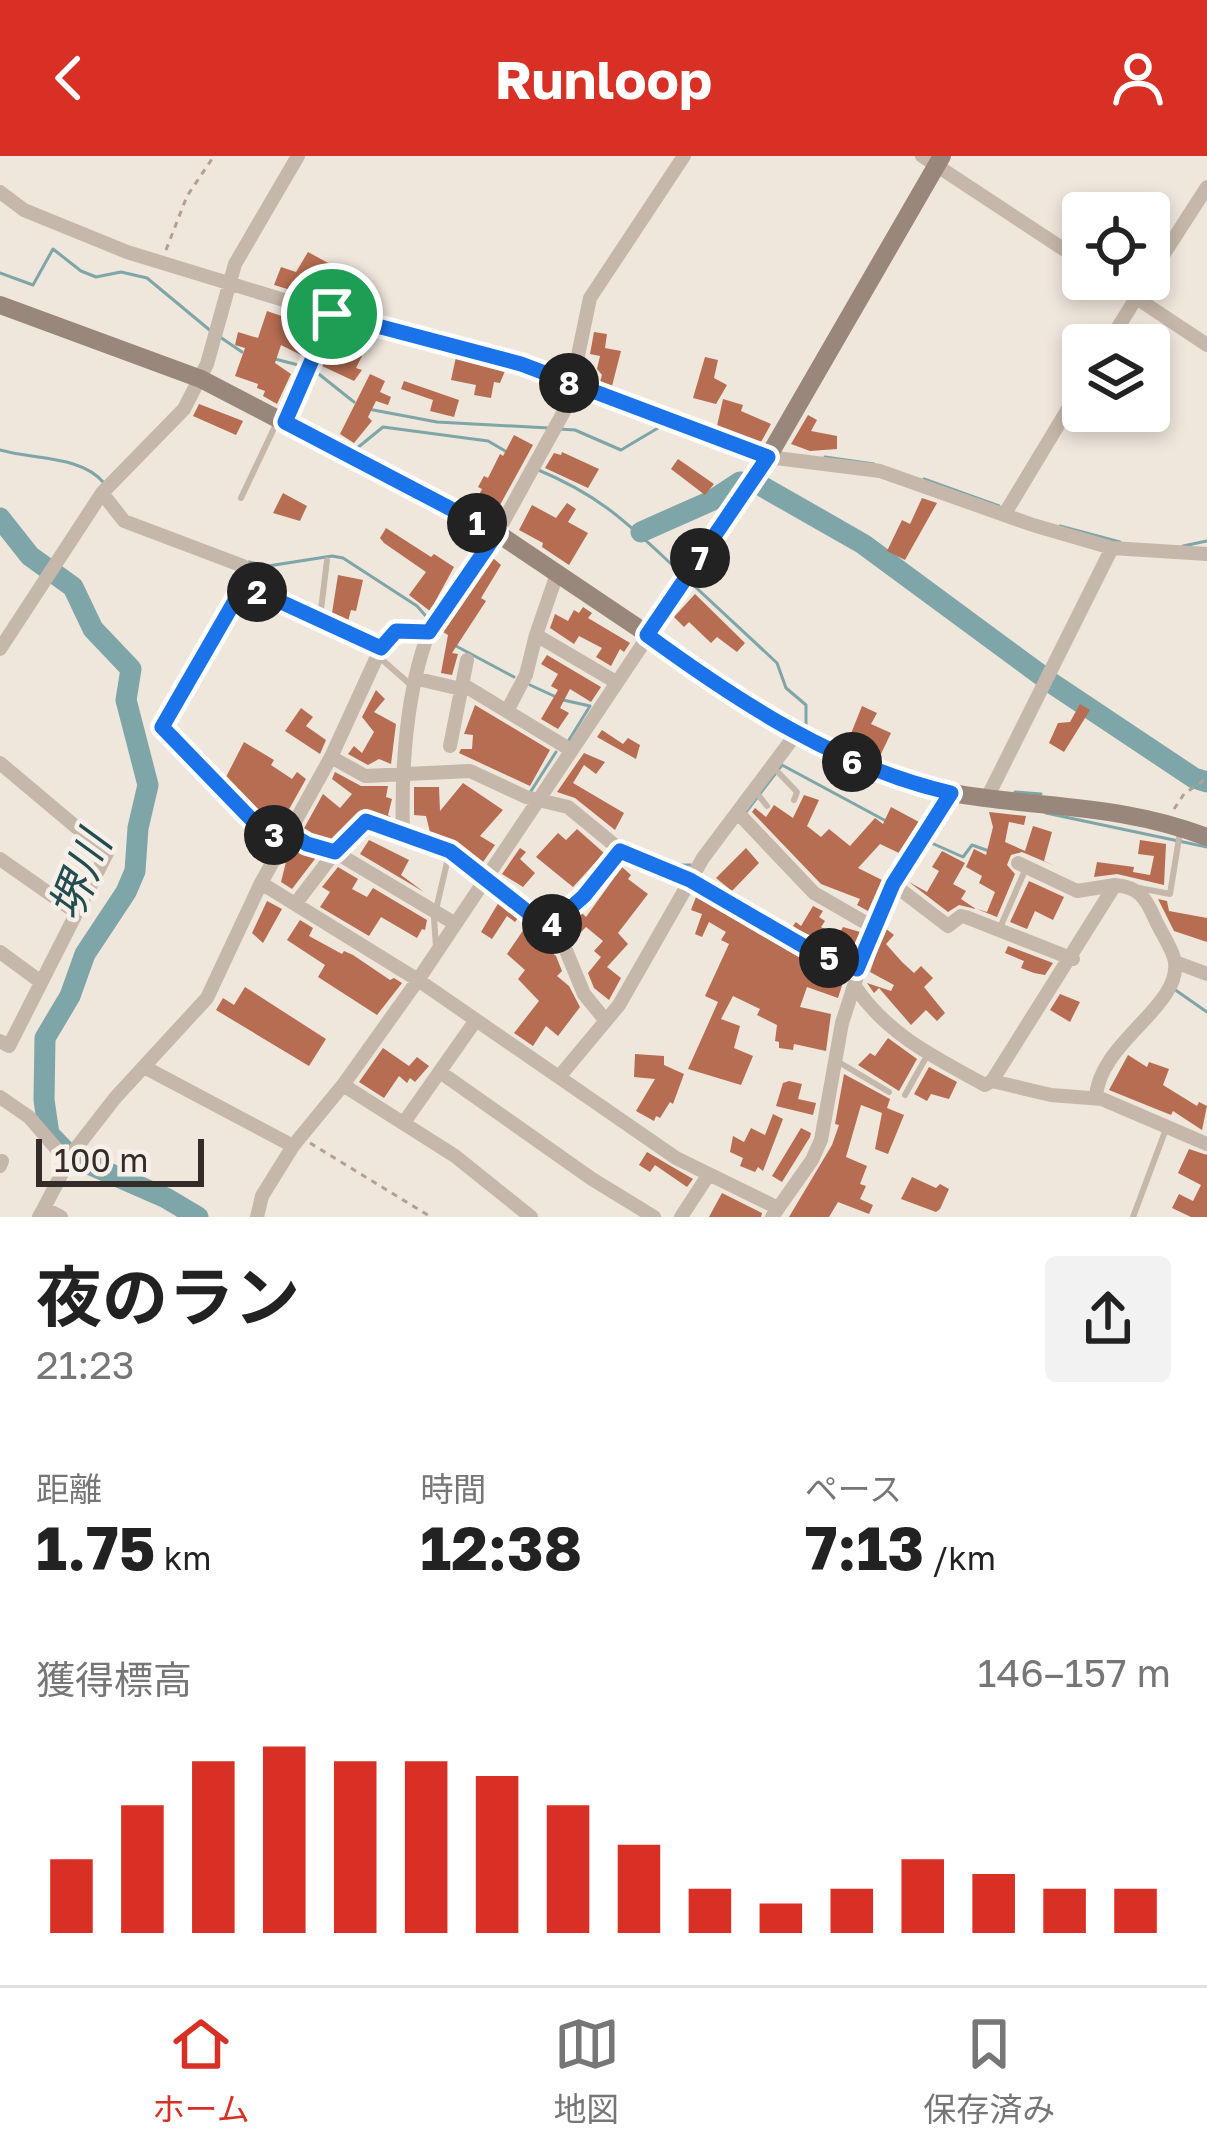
<!DOCTYPE html>
<html lang="ja">
<meta charset="utf-8">
<style>
body{margin:0;font-family:"Golos Text","Noto Sans JP",sans-serif;background:#f2f2f2;color:#222;height:100vh;display:flex;flex-direction:column;font-size:45px;white-space:nowrap}
*{box-sizing:border-box;margin:0}
p{font-size:39px;color:#767676}
.icon{flex:none;width:66px;height:66px;fill:none;stroke:currentColor;stroke-width:2;stroke-linecap:round;stroke-linejoin:round}
.map{position:relative;height:1061px;overflow:hidden}
.details{display:flex;flex-direction:column;background:#fff;flex:1}
.details>*{flex:none}
.fabs{position:absolute;left:1062px;top:36px;display:grid;gap:24px}
.fabs a{display:grid;place-items:center;width:108px;height:108px;border-radius:12px;background:#fff;box-shadow:0 6px 18px #0003;font-size:60px}
.scale{position:absolute;left:36px;bottom:30px;width:168px;box-sizing:border-box;padding-left:12px;border:6px solid #332c28;border-top:0;font-size:33px;line-height:42px;white-space:nowrap;color:#332c28;-webkit-text-stroke:9px #f7f0e8;paint-order:stroke}
.pin{position:absolute;display:grid;place-items:center;width:102px;height:102px;color:#fff;margin:-51px;border:6px solid #fff;border-radius:50%;box-shadow:0 3px 12px #0007}
.km{position:absolute;width:60px;height:60px;margin:-30px;border-radius:50%;background:#222;color:#fff;font-size:33px;line-height:60px;text-align:center}
.round{display:grid;place-items:center;flex:none;width:126px;height:126px;border-radius:12px;background:#f2f2f2}
.overview{display:flex;align-items:center;justify-content:space-between;height:204px;padding:0 36px}
h1{font-size:66px;font-weight:700;line-height:90px}
.metrics{display:grid;grid-template-columns:repeat(3,1fr);gap:18px;height:204px;padding:12px 36px}
.metrics div{display:grid;align-content:center}
.metrics b{font-size:60px;font-weight:700}
.metrics small{font-size:33px;font-weight:400}
.metrics p{font-size:33px}
.chart{height:336px;padding:24px 36px}
.chart p{display:flex;justify-content:space-between}
.chart svg{width:100%;height:216px;margin-top:12px;stroke:#d93025;stroke-width:6}
header{display:flex;justify-content:space-between;align-items:center;height:156px;padding:0 36px;background:#d93025;color:#fff;font-size:54px;font-weight:700}
.menu{display:flex;justify-content:space-around;align-items:center;height:168px;border-top:3px solid #e0e0e0;background:#fff;font-size:33px;color:#767676}
.menu a{display:grid;justify-items:center;gap:6px}
.menu .active{color:#d93025}
.map>svg:first-child{display:block}
.lines{fill:none;stroke-linecap:round;stroke-linejoin:round}
.stream{stroke:#7ea5a8;stroke-width:3}
.river{stroke:#7ea5a8;stroke-width:21}
.building{fill:#b76d51}
.path{stroke:#b1a194;stroke-width:3;stroke-dasharray:6 6;stroke-linecap:butt}
.lane{stroke:#c5b7a9;stroke-width:6}
.street{stroke:#c5b7a9;stroke-width:14}
.secondary{stroke:#99877b;stroke-width:18}
.route-casing{stroke:#fff;stroke-width:24}
.route{stroke:#1a73e8;stroke-width:15}
.labels{text-anchor:middle;stroke-width:9;stroke-linejoin:round;paint-order:stroke}
.water-label{font-size:45px;font-style:italic;fill:#234c50;stroke:#f7f0e8}
</style>
<header><svg class="icon" aria-label="back" viewBox="0 0 24 24"><path d="M15 5l-7 7 7 7"/></svg>Runloop<svg class="icon" aria-label="person" viewBox="0 0 24 24"><circle cx="12" cy="8" r="4"/><path d="M4 21q1-7 8-7t8 7"/></svg></header>
<div class="map">
<svg width="1207" height="1061" viewBox="0 0 1207 1061">
<rect width="100%" height="100%" fill="#efe6dc"/>
<g class="lines">
<path class="stream" d="M0,117L33,129L53,93L81,115L96,121L121,116L147,122L212,176
M220,181L242,196
M275,203L306,211
M315,215L354,246
M368,253L437,266L549,272
M558,273L575,274L621,294L663,269
M731,281L762,290
M356,293L383,271L488,285L507,296
M0,294C33,304 81,299 104,327
M825,301L874,308
M536,313C604,341 630,370 682,418
M924,323L999,350
M1060,370L1120,386
M1183,390L1207,385
M249,406L268,410L332,400L343,402L417,450L432,467
M689,425L777,507L786,532L806,549V575
M456,490L514,521
M530,529L554,540
M563,544L590,550L569,584
M531,635L556,596
M1015,636L1041,638
M746,656L782,609L886,665
M1046,657L1207,691
M927,685L963,701L972,689L989,695
M670,709H691
M1174,833L1207,856"/>
<path class="river" d="M0,362L30,400L73,431L93,473L131,513L126,544L148,629L138,672L135,715L126,736L85,798L70,840L45,882L44,944L49,978L70,1000L166,1042L198,1061
M641,376L711,345L740,326L758,328L863,388L1053,528L1194,622L1207,626"/>
</g>
<path class="building" d="M308,96L330,108L327,113L345,120L335,144L306,133L304,138L274,129L281,111L296,116Z
M267,155L290,163L288,168L313,183L305,201L281,189L275,207L291,218L277,248L263,240L265,235L257,232L258,228L235,220L245,192L235,189L238,176L258,182Z
M594,176L607,178L605,192L621,195L612,230L600,226L602,219L597,213L600,200L590,198Z
M331,184L343,190L341,198L344,205L352,204L356,198L362,200L356,212L362,214L354,225L320,209Z
M456,201L505,215L500,227L494,226L491,242L474,239L476,229L451,224Z
M705,201L718,204L714,222L727,229L716,248L693,242Z
M370,218L385,225L380,236L391,241L388,249L376,245L368,261L372,265L354,287L340,278Z
M404,225L459,244L454,261L430,255L433,244L401,233Z
M723,243L743,249L741,255L771,268L761,286L717,270Z
M199,248L243,265L236,279L193,260Z
M808,259L817,264L811,275L837,280V293L810,295L791,288Z
M514,279L533,289L494,360L473,350L482,333L478,331L484,320L488,322L500,298L503,300Z
M562,296L599,313L588,332L545,312L554,297L561,299Z
M678,303L714,328L705,339L671,313Z
M283,337L307,350L300,365L273,357Z
M922,342L937,347L905,404L887,395L902,364L910,368Z
M567,347L576,353L568,366L588,377L569,409L542,391L543,387L519,374L532,349L556,362Z
M386,372L431,401L434,398L454,411L430,455L409,439L426,416L384,387L380,382Z
M493,402L501,409L481,442L486,445L452,497L458,498L452,519L441,517L448,479L443,476Z
M338,419L363,424L356,455L351,454L348,465L332,457Z
M695,438L745,487L737,496L717,481L711,487L689,466L684,471L674,461Z
M583,451L592,457L588,462L630,487L624,496L620,493L611,510L596,501L602,492L579,480L574,488L550,472L555,458L568,465L574,454L579,457Z
M547,499L601,531L591,546L570,533L560,552L569,557L558,573L541,563L558,534L551,530L558,518L541,508Z
M376,534L385,543L374,556L396,568L391,608L379,603L368,609L348,598L354,590L362,597L374,576L362,561Z
M1080,548L1090,554L1064,596L1049,587L1058,567L1070,566Z
M475,549L550,594L530,630L459,597L461,593H472L473,579L464,578Z
M862,550L877,557L871,568L891,577L880,600L863,595L866,589L850,580Z
M301,552L313,561L306,570L326,584L320,598L285,575Z
M602,574L623,588L628,582L640,589L636,603L597,581Z
M244,586L274,604L271,609L292,623L297,616L306,623L283,664L279,661L275,666L262,658L226,621Z
M584,597L605,606L596,618L584,609L573,627L624,657L615,674L575,642L557,636Z
M335,616L361,630H388L386,641L392,643L388,659L392,662L369,654L358,656L328,687L302,676L323,638L340,652L352,638L332,623Z
M463,627L503,654L480,680L495,689L483,706L456,686L430,676L426,660L414,659V631H439L440,655Z
M804,639L819,644L807,670L821,681L829,673L850,690L875,662L883,668L891,651L919,666L899,697L880,688L858,712L882,724L868,755L857,749L860,743L821,728L752,656L755,652L766,661L774,649L793,662Z
M989,656L1026,660L1024,669L1009,666L1005,686L1025,695L1033,670L1052,676L1044,705L1055,710L1022,696L1011,699L1007,709L1015,718L997,761L977,753L987,756L995,736L979,727L982,720L966,711L974,693L986,699L993,671Z
M577,673L604,697L573,731L536,701L558,677L566,684Z
M369,684L409,704L401,719L424,736L360,698Z
M1140,684L1166,688L1164,729L1117,718L1094,721L1097,706L1134,711L1133,716L1150,719L1154,700L1138,698Z
M297,691L318,699L292,733L281,726L286,706Z
M520,692L526,696L520,703L535,717L523,731L502,718Z
M746,692L759,707L732,735L716,722Z
M942,695L965,707L953,728L966,735L961,743L976,753L959,749L948,756L909,726L927,736L939,715L932,711Z
M338,711L358,723L352,733L367,741L373,732L427,764L425,774L422,773L417,782L381,761L369,780L320,751L330,736L322,731Z
M622,711L631,719L628,723L648,738L618,777L628,788L607,811L621,822L609,844L594,832L588,817L601,801L594,795L603,785L586,771L573,784L564,773L582,757L586,761Z
M1029,725L1064,741L1053,764L1035,755L1027,773L1010,766Z
M696,741L806,805L845,820L838,842L807,831L800,851L831,858L826,895L794,888L793,894L779,892V886L775,885L777,869L757,859L760,853L733,840L721,863L740,870L734,892L753,900L741,929L688,913L718,846L705,840L729,788L721,784L726,776L709,766L702,781L695,778L702,758L691,754Z
M1158,743L1167,745L1169,755L1207,762V786L1174,775Z
M267,745L282,753L263,787L252,777Z
M499,746L518,762L515,766L507,760L492,783L481,776Z
M813,750L823,755L819,761L825,765L821,771L838,780L843,771L860,776L851,798L792,771L796,766L801,770Z
M300,764L313,772L309,780L342,798L344,795L353,799L390,824L394,822L402,827L377,859L318,821L325,809L287,784Z
M885,772L894,779L886,788L902,806L914,817L921,810L933,822L924,831L945,857L937,865L926,854L911,869L879,832L874,837L867,827L891,835L894,829L870,816Z
M524,773L556,800L562,815L557,820L569,830L580,851L558,880L546,870L533,890L514,877L539,845L518,823L525,814L507,798Z
M1008,790L1053,807L1045,819L1034,817L1021,812L1024,805L1005,797Z
M245,831L326,883L309,910L216,854L223,842L234,849Z
M1060,838L1080,846L1070,866L1050,854Z
M888,882L917,903L899,935L858,909L870,897L875,900Z
M383,892L409,910L417,901L429,910L415,926L410,922L407,927L399,920L384,942L359,926Z
M635,898L664,900V909L684,918L673,948L670,946L660,962L656,960L654,965L636,955L655,923L634,921Z
M1128,899L1147,911L1149,906L1169,913L1163,929L1197,950L1199,946L1207,950L1202,974L1173,955L1171,959L1109,934Z
M929,911L957,926L949,943L931,938L927,945L914,938Z
M844,918L890,943L887,952L904,959L888,998L875,993L882,957L861,949L846,1001L867,1010L860,1028L866,1030L860,1043L873,1049L869,1058L838,1046L829,1061H789L832,989L839,969L835,968Z
M789,925L802,928L798,943L816,947L813,959L776,950L783,927Z
M773,958L783,963L763,1015L758,1011L755,1016L740,1010L743,1002L730,996L733,980L744,986L751,972L765,979Z
M801,972L811,977L810,981L782,1026L772,1020Z
M1189,993L1207,999V1061H1191L1172,1052L1179,1038L1193,1045L1201,1029L1178,1017Z
M647,996L693,1023L687,1031L655,1009L650,1016L639,1009Z
M912,1021L936,1032L940,1028L949,1033L940,1053L936,1056L901,1043Z
M722,1037L762,1057L761,1061H709Z"/>
<g class="lines">
<path class="path" d="M166,94L187,40L214,0
M1174,653L1184,638L1207,622
M310,987L431,1061"/>
<path class="lane" d="M348,198L358,170
M307,215L331,161
M241,342L277,266
M320,462L327,404
M379,501L412,530
M773,611L797,636L794,644
M755,635L767,650
M289,677L307,688L332,696
M1139,732L1170,738L1180,676
M999,774L1026,712
M436,791L434,762L449,698
M837,905L889,936
M905,939L928,898
M1133,1061L1166,973"/>
<path class="street" d="M922,0L1083,106
M0,36L24,54L127,96L359,167L415,178L521,208L768,301L880,315L1033,369L1112,392L1207,398
M1149,121L1207,31
M1108,123L1207,189
M1107,189L1148,123
M572,228L590,142L684,0
M285,266L307,215
M102,337L124,365L243,410L247,422L244,429L162,571L255,667L284,685
M1004,359L1083,228
M244,429L381,492
M536,479L557,418
M0,493L102,337L184,253L207,208L235,108L298,0
M418,523L461,533
M462,528L571,594
M507,555L526,519L536,479L616,526
M450,590L467,504
M331,601L365,620L470,615L526,641L568,651L629,701L690,724L811,795L857,813
M0,607L107,697L9,890L0,885
M987,642L1112,392
M739,658L814,737L873,771
M403,678C401,615 406,535 429,476
M335,696L454,767
M0,703L77,757
M1018,707L1077,735L1115,729
M261,727L418,824L676,1002L778,1052
M893,728L948,770L961,760L966,761L1073,803
M296,747L335,696L366,665L450,695L503,735L548,772L565,792L584,838L606,865
M548,772L584,740L620,695
M0,796L41,826
M1175,806L1207,818
M856,832C888,879 936,902 985,929L992,925L1051,939L1102,943L1207,988
M146,912L293,990
M440,916L592,1023L654,1061
M559,921L619,849L703,702L796,578
M992,925L1115,729C1139,731 1146,742 1155,763C1160,775 1173,793 1175,806C1181,851 1098,887 1096,942
M343,929L455,1000L531,1061
M0,941L29,961L67,1005
M405,965L476,864
M0,1010L2,1005
M44,1052L73,996L115,942L207,842L261,727L331,601L381,492L396,475H430L497,377L578,230
M39,1061L44,1052L61,1061
M257,1061L262,1040L293,990L343,929L418,824L768,301
M681,1061L709,1018
M772,1061L812,1004L821,984L842,867L873,771L893,728L951,637"/>
<path class="secondary" d="M0,149L201,223L497,377L796,578C846,603 896,628 952,637C1043,653 1117,647 1207,681
M768,301L942,0"/>
</g>
<g class="lines">
<defs>
<path id="route" d="M332,158L521,208L768,301L647,479C740,547 838,611 951,637L893,728L857,813L812,795L690,724L620,695L584,740L548,772L450,695L366,665L335,696L307,688L289,677L284,685L255,667L162,571L244,429L381,492L396,475L429,476L497,377L285,266Z"/>
</defs>
<use href="#route" class="route-casing"/>
<use href="#route" class="route"/>
</g>
<g class="labels">
<g class="water-label">
<text transform="translate(80 720) rotate(-68)" y="16">堺川</text>
</g>
</g>
</svg>
<div class="fabs">
<a><svg class="icon" aria-label="locate" viewBox="0 0 24 24"><circle cx="12" cy="12" r="6"/><path d="M12 2v4M12 18v4M2 12h4M18 12h4"/></svg></a>
<a><svg class="icon" aria-label="layers" viewBox="0 0 24 24"><path d="M12 4l9 5-9 5-9-5zM3 14l9 5 9-5"/></svg></a>
</div>
<div class="scale">100 m</div>
<div class="pin" style="left:332px;top:158px;background:#1e9e55"><svg class="icon" aria-label="arrive" viewBox="0 0 24 24"><path d="M6 21V4h12l-3 4 3 4H6"/></svg></div>
<b class="km" style="left:477px;top:367px">1</b>
<b class="km" style="left:257px;top:436px">2</b>
<b class="km" style="left:274px;top:679px">3</b>
<b class="km" style="left:552px;top:768px">4</b>
<b class="km" style="left:829px;top:802px">5</b>
<b class="km" style="left:852px;top:606px">6</b>
<b class="km" style="left:700px;top:402px">7</b>
<b class="km" style="left:569px;top:227px">8</b>
</div>
<section class="details">
<div class="overview"><div><h1>夜のラン</h1><p>21:23</p></div><a class="round"><svg class="icon" aria-label="share" viewBox="0 0 24 24"><path d="M12 15V3M7 8l5-5 5 5M5 13v7h14v-7"/></svg></a></div>
<div class="metrics">
<div><p>距離</p><b>1.75<small> km</small></b></div>
<div><p>時間</p><b>12:38</b></div>
<div><p>ペース</p><b>7:13<small> /km</small></b></div>
</div>
<div class="chart"><p><span>獲得標高</span>146–157 m</p>
<svg viewBox="0 0 160 44" preserveAspectRatio="none"><path d="M5 44V29M15 44V18M25 44V9M35 44V6M45 44V9M55 44V9M65 44V12M75 44V18M85 44V26M95 44V35M105 44V38M115 44V35M125 44V29M135 44V32M145 44V35M155 44V35"/></svg>
</div>
</section>
<nav class="menu">
<a class="active"><svg class="icon" aria-label="home" viewBox="0 0 24 24"><path d="M3 11l9-7 9 7M6 9v11h12V9"/></svg>ホーム</a>
<a><svg class="icon" aria-label="map" viewBox="0 0 24 24"><path d="M3 6l6-2 6 2 6-2v14l-6 2-6-2-6 2zM9 4v14M15 6v14"/></svg>地図</a>
<a><svg class="icon" aria-label="saved" viewBox="0 0 24 24"><path d="M7 4h10v16l-5-4-5 4z"/></svg>保存済み</a>
</nav>
